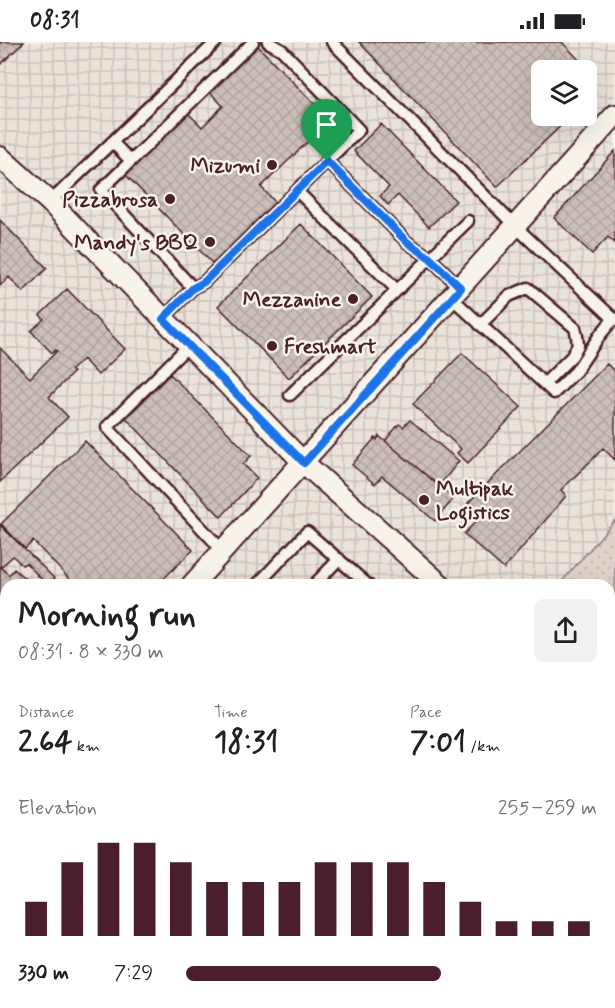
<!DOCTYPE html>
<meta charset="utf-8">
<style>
body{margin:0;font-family:Mynerve,sans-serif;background:#f2f2f2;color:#202124;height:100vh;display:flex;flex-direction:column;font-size:22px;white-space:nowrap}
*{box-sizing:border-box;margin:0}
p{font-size:20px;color:#757577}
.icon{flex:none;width:33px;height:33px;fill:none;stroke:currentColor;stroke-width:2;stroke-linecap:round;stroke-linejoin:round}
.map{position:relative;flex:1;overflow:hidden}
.side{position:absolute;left:0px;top:537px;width:615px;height:429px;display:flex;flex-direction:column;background:#fff;border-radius:18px 18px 0 0;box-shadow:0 6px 24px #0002}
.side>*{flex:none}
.tools{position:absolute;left:531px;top:18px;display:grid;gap:12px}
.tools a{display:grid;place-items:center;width:66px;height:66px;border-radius:9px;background:#fff;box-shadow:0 6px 24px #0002;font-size:30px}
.pin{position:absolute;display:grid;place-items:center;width:51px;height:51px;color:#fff;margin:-62px -26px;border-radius:50% 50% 50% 0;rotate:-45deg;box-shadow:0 0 6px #0007}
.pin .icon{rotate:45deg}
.round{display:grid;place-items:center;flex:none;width:63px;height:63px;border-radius:9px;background:#f2f2f2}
.summary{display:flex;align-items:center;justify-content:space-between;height:102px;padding:0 18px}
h1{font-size:33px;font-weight:700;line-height:45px}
.figures{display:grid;grid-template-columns:repeat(3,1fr);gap:9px;height:102px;padding:6px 18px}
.figures div{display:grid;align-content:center}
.figures b{font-size:30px;font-weight:700}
.figures small{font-size:16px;font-weight:400}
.figures p{font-size:16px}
.chart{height:168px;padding:12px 18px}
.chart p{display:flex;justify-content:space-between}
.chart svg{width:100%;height:108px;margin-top:6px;stroke:#4a1f2b;stroke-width:6}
ul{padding:0 18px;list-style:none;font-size:20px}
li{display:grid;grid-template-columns:96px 72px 1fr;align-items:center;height:45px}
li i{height:15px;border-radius:8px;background:#4a1f2b}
.status{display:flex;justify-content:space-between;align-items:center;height:42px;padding:0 30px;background:#fff;direction:ltr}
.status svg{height:16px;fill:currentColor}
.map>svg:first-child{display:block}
.built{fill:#eae3da}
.industrial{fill:url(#industrial-grid);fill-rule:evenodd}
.grass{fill:url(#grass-dots);stroke:#947a7c;stroke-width:1.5}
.building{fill:url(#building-cross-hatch);stroke:#4a1f2b;stroke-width:1.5}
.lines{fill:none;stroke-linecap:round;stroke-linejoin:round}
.service-casing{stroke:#4a1f2b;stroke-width:15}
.minor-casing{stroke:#4a1f2b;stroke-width:24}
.motorway-casing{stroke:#4a1f2b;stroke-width:38}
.service{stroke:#f7f3e8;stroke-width:10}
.minor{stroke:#f7f3e8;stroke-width:20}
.motorway{stroke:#f7f3e8;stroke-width:33}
.route-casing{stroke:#fff;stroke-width:12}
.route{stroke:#1a73e8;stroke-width:8}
.poi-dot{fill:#4a1f2b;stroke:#f7f3e8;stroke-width:2}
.labels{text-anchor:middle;stroke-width:5;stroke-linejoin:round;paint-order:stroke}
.poi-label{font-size:21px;font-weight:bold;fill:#4a1f2b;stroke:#f7f3e8;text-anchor:end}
</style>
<div class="status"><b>08:31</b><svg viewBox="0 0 49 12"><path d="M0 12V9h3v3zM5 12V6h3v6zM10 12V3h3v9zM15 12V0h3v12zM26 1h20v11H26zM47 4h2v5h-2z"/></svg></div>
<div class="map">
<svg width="615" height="966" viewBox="0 0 615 966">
<defs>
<pattern id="industrial-grid" width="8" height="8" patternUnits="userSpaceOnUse" patternTransform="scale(1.5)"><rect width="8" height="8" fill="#eae3da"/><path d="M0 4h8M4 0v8" fill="none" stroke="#cac2bb"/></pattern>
<pattern id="grass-dots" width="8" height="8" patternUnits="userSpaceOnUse" patternTransform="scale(1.5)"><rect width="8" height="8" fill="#ded4cc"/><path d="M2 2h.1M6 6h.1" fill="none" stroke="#c0b6af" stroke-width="1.8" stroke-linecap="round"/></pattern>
<pattern id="building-cross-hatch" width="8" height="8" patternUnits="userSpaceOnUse" patternTransform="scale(1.5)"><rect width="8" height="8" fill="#ccbfb9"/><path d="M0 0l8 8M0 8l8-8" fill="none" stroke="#b1a49f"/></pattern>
</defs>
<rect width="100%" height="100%" fill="#f7f3e8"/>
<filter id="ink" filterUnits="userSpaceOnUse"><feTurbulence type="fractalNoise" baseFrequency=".0167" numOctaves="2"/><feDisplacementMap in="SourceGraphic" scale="12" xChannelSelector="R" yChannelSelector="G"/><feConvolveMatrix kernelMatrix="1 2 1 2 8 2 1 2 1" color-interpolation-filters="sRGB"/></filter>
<g filter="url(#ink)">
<path class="built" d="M6,763V960H327L321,966H0V768Z"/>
<path class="industrial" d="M0,0H615V595L609,603V543H6V702L0,707ZM542,28H586V74H542Z"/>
<path class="grass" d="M615,478V595L609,603V543H559Z
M615,810V841L609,854V817Z
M513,960H561L559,966H510Z"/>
<path class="building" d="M0,0H24L0,23Z
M359,0H562L587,26L584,28H542V74H571L497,145Z
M256,2L330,78L261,145L275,160L213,222L124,131L187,70L202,85L223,64L209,49Z
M381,82L456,159L429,185L398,153L388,163L380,154L389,145L354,109Z
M615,109V201L608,195L592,212L554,176Z
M0,178L47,226L23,250L9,235L0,244Z
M301,182L372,255L289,336L218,264Z
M67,247L125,307L98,333L83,317L71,328L73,331L49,355L68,375L0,440V306L30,336L57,309L56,308L52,311L31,289L44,277L40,273Z
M462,311L521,365L468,421L457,411L461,407L413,362Z
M607,322L615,330V418L603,406L594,416L561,448L566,454L504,527L464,492L481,474L468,461Z
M170,332L251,414L243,422L257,436L221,475L126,376Z
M410,378L459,419L439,444L385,399L399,382L403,385Z
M379,394L454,456L435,479L382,434L375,442L352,423L375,396L377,398Z
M85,399L193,508L157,543H75L33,499L25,507L1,482Z
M0,483L61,543H47L26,521L22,523L13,514L1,525L9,533L14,527L33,543H6V647L0,641Z
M0,652L6,658V663L0,668Z
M6,794V864L0,869V799Z
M0,919L6,926V960H35L40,966H0Z
M91,960H154L159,966H84Z"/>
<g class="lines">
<defs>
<path id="service" d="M268,0L282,8L359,88L327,119
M332,0L516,185L615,278
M112,100L131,119L101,148L193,246
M131,119L253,0
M297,149L397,248
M50,160L216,0
M461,246L430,216L468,179
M452,256L554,351L576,329L600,293L614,276
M163,277L193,246L204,240L327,119L407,200L430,216L290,353
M480,283L509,254L528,246L575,286L577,294L578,303L572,314L544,342
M189,303L107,385L223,509
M257,543L307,490L368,543
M314,543L339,517
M214,966L221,960
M283,966L290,960"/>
<path id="minor" d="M0,115L50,160L304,421L441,543
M192,543L615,73
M0,739L6,733"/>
<path id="motorway" d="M609,632L615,624
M609,685L615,678
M609,761L612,751
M609,897L615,882
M609,944L615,926
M336,966L341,960
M373,966L378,960
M402,966L407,960
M441,966L445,960
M495,966L498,960
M581,966L584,960"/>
</defs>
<use href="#service" class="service-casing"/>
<use href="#minor" class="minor-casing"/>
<use href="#motorway" class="motorway-casing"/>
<use href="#service" class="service"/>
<use href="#minor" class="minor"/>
<use href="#motorway" class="motorway"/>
</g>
</g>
<g class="lines" filter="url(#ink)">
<defs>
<path id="route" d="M327,119L407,200L430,216L461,246L304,421L163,277L193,246L204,240Z"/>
</defs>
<use href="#route" class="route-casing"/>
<use href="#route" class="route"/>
</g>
<g class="poi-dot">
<circle cx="272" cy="123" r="6"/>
<circle cx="170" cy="157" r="6"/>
<circle cx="210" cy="200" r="6"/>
<circle cx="353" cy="257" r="6"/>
<circle cx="272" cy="304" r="6"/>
<circle cx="424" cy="458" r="6"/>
</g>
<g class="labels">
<g class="poi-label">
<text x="260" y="130">Mizumi</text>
<text x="158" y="164">Pizzabrosa</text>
<text x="198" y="207">Mandy's BBQ</text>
<text x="341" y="264">Mezzanine</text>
<text x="284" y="311" text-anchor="start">Freshmart</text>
<text x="436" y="453" text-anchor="start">Multipak<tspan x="436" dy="24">Logistics</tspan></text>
</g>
</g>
</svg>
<div class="tools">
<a><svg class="icon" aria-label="layers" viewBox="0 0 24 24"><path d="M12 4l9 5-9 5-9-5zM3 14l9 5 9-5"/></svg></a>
</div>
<div class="pin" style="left:327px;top:119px;background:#1e9e55"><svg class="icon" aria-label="arrive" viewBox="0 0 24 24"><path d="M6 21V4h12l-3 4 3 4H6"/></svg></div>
<section class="side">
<div class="summary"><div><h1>Morning run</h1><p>08:31 · 8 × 330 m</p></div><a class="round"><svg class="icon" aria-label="share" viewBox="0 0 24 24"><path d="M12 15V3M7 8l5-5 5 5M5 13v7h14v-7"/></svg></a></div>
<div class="figures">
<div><p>Distance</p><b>2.64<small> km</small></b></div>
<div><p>Time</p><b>18:31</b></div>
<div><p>Pace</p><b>7:01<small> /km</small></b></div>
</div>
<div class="chart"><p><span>Elevation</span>255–259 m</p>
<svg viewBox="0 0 160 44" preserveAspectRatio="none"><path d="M5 44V30M15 44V14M25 44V6M35 44V6M45 44V14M55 44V22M65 44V22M75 44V22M85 44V14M95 44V14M105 44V14M115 44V22M125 44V30M135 44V38M145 44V38M155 44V38"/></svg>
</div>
<ul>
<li><b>330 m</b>7:29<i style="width:62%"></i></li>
</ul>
</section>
</div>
